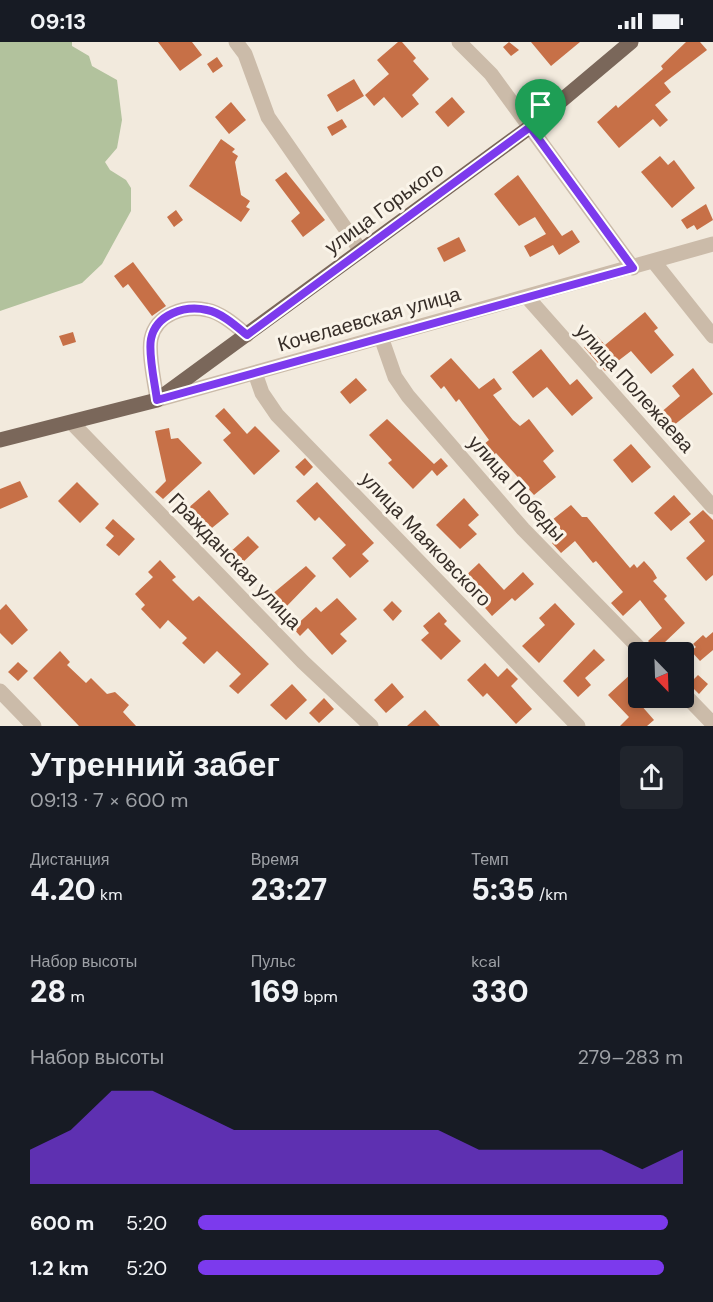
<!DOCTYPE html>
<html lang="ru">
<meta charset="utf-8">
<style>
body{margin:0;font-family:"DM Sans",sans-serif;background:#20242c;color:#f1f3f6;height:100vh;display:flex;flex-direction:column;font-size:22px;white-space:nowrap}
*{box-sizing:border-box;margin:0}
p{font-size:20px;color:#9ea1a6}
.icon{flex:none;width:33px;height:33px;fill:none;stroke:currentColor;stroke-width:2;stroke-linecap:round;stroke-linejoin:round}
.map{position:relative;height:684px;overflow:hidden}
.side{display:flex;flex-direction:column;background:#171b24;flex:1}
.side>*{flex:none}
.needle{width:39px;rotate:157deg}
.tools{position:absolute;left:628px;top:600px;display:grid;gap:12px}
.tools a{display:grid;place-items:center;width:66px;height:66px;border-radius:6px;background:#171b24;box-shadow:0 3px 9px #0003;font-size:30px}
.pin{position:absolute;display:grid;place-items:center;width:51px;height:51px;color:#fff;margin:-62px -26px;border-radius:50% 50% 50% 0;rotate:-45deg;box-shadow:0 0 6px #0007}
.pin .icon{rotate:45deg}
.round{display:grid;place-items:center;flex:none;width:63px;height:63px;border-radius:6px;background:#20242c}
.headline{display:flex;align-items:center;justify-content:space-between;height:102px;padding:0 30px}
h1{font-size:33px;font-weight:800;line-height:45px}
.figures{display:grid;grid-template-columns:repeat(3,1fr);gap:9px;height:102px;padding:6px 30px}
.figures div{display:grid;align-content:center}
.figures b{font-size:30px;font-weight:800}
.figures small{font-size:16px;font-weight:400}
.figures p{font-size:16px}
.chart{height:168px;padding:12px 30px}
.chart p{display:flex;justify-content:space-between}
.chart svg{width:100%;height:108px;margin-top:6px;fill:#7c3aed;opacity:.7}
ul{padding:0 30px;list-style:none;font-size:20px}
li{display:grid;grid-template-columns:96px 72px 1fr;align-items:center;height:45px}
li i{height:15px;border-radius:8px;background:#7c3aed}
.status{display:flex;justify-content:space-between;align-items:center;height:42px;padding:0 30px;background:#171b24;direction:ltr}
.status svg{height:16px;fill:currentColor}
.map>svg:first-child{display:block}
.green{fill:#b2c29d}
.building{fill:#c77047}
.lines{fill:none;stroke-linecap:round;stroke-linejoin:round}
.minor{stroke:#cbbba9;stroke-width:15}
.major{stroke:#7a675a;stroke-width:15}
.route-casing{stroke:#fff;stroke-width:12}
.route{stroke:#7c3aed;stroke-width:8}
.labels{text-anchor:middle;stroke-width:6;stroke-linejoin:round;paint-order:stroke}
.street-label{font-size:20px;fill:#382f29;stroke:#faf4e9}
</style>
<div class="status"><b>09:13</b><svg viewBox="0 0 49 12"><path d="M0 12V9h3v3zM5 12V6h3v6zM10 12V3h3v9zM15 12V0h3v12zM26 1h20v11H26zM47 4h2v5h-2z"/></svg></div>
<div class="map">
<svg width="713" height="684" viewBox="0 0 713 684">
<rect width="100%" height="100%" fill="#f2eadd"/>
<path class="green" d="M0,0H72V4L89,14L92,24L117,38L122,78L117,106L105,120L110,128L126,138L131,146V169L102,222L82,241L0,269Z"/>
<path class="building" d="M158,0H192L202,13L180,29Z
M398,0H402L416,16L413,19L429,37L412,53L419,62L402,76L384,55L374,64L365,53L389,32L377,18Z
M509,0L519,8L511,14L503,5Z
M531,0H580L551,24Z
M686,0H700L707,8L664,41L671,50L655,63L668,78L660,85L653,77L619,106L597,80L616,63L618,66L663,27L661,24Z
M217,15L223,24L213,31L207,22Z
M354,37L364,54L337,70L327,53Z
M452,55L465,70L448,85L435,70Z
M231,60L246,78L229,92L215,75Z
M342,77L347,85L332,94L327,85Z
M221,97L235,107L232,110L238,114L235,120L241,153L250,159L246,165L250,167L241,180L189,144Z
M660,114L668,123L674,118L695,146L672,166L641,130Z
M286,130L325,178L303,195L291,179L300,171L275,138Z
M518,133L562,194L572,188L580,200L559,213L553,203L530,215L524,204L546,192L535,175L519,184L494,152Z
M706,162L713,178L697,188L694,183L687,187L681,178Z
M176,168L183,178L174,185L167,175Z
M459,195L466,209L444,220L437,206Z
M133,220L166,264L152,274L128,242L123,246L114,234Z
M645,270L658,286L654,289L674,313L651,332L631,309L605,329L584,305L597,294L605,303Z
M73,290L76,300L63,304L59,294Z
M541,307L570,343L577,337L593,356L572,374L547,345L533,356L512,330Z
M451,316L479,347L494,336L502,347L493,353L513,378L520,384L529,377L554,409L543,419L556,435L534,453L496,411L486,419L477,408L489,398L459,357L456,360L444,344L441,347L430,334Z
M693,326L713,352L664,391L652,378L680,354L672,344Z
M356,336L367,348L350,362L340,350Z
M224,366L247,392L255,384L280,409L254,433L223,398L231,391L215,374Z
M387,377L434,422L441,416L448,424L437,434L432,428L413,447L388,421L392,418L369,393Z
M169,386L171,397L178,396L202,421L163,457L155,450L166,439L155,389Z
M631,402L651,425L632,441L613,418Z
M305,416L313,425L304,434L295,425Z
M20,439L28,455L0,467V447Z
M77,440L99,462L80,481L58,459Z
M317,440L374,501L362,512L369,519L350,536L332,516L346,503L319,475L315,479L296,459Z
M209,448L229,472L207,490L187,467Z
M674,453L691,472L671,489L654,471Z
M464,456L479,473L468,483L477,492L460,507L436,483Z
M571,463L582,475H587L630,526L634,522L637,526L644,519L653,529L657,536L653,539L667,554L664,557L685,581L664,601L673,610H659L648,599L662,586L640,558L623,574L611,561L623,550L596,519L593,521L575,499L561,511L552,501L564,491L552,478Z
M703,468L713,478V533L706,539L686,516L705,499L689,480Z
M113,477L135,497L119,514L106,503L114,494L105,486Z
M248,494L259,505L240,523L229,511Z
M160,518L176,535L172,538L193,559L199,554L269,622L238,652L229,644L241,632L217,609L204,622L182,601L187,596L168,578L160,587L141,567L145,563L135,552L153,535L148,530Z
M479,521L504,548L523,530L534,542L515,559L512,556L492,574L461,538Z
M306,524L316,534L284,567L271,553Z
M337,556L357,577L340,592L347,599L332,613L308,586L300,594L293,586L316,565L321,570Z
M392,559L402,569L393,579L383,568Z
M555,561L575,582L539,621L522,604L545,583L539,576Z
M6,562L28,588L12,603L0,591V568Z
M439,570L447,579L444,582L461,599L441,618L421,598L429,591L423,584Z
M713,590V608L700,619L691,609L696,605L693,602L703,593L706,596Z
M594,607L605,618L585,636L591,643L578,655L563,639Z
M60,609L70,620L67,623L86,641L91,636L107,652L115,650L129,663L123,670L136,684H79L33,636Z
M18,620L28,629L18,639L8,630Z
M485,621L498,635L507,626L518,637L511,644L532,667L516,682L487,651L483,655L467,638Z
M632,631L639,639V648L633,654L654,678L647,684H620L629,675L608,653Z
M698,633L708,642L699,652L689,642Z
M392,641L404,655L386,671L374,658Z
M292,642L307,658L286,678L270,663Z
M324,656L334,667L319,681L309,671Z
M425,668L440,684H407Z"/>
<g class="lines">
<path class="minor" d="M236,0L245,12L268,75L361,209
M459,0L491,32L633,226
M654,220L713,294
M527,255L713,465
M247,293C236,284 222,271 207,268C185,263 156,272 151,297C148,312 155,342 157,358L713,202
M381,295L395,335L408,354L523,487L643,610
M255,331L262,351L277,373L578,684
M72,381L303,620L371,684
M0,649L34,684
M684,652L713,682"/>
<path class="major" d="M0,398L157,358L530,85L631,0"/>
</g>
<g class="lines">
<defs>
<path id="route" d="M530,85L633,226L157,358C155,342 148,312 151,297C156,272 185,263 207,268C222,271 236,284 247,293Z"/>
</defs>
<use href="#route" class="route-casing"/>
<use href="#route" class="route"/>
</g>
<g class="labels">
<g class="street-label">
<text transform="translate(384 166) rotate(-36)" y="7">улица Горького</text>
<text transform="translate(369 277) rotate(-16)" y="7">Кочелаевская улица</text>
<text transform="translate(635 346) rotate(48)" y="7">улица Полежаева</text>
<text transform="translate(517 446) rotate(48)" y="7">улица Победы</text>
<text transform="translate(426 497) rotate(46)" y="7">улица Маяковского</text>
<text transform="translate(235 519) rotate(46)" y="7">Гражданская улица</text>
</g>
</g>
</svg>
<div class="tools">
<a><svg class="needle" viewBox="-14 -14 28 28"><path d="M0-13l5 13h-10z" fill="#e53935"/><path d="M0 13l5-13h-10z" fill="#9ea1a6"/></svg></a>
</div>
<div class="pin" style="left:541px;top:99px;background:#1e9e55"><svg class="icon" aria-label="arrive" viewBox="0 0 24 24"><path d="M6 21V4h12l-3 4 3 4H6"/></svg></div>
</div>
<section class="side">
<div class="headline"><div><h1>Утренний забег</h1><p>09:13 · 7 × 600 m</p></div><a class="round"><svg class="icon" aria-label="share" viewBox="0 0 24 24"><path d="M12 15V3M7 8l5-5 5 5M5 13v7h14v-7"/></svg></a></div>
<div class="figures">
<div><p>Дистанция</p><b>4.20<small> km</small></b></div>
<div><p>Время</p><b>23:27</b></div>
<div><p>Темп</p><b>5:35<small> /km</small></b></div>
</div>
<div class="figures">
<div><p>Набор высоты</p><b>28<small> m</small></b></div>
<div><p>Пульс</p><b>169<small> bpm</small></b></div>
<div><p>kcal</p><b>330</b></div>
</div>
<div class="chart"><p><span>Набор высоты</span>279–283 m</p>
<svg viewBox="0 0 160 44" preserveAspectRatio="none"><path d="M0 44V30L10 22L20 6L30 6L40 14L50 22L60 22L70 22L80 22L90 22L100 22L110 30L120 30L130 30L140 30L150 38L160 30V44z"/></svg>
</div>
<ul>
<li><b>600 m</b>5:20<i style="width:97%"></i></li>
<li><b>1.2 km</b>5:20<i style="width:96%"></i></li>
</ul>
</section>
